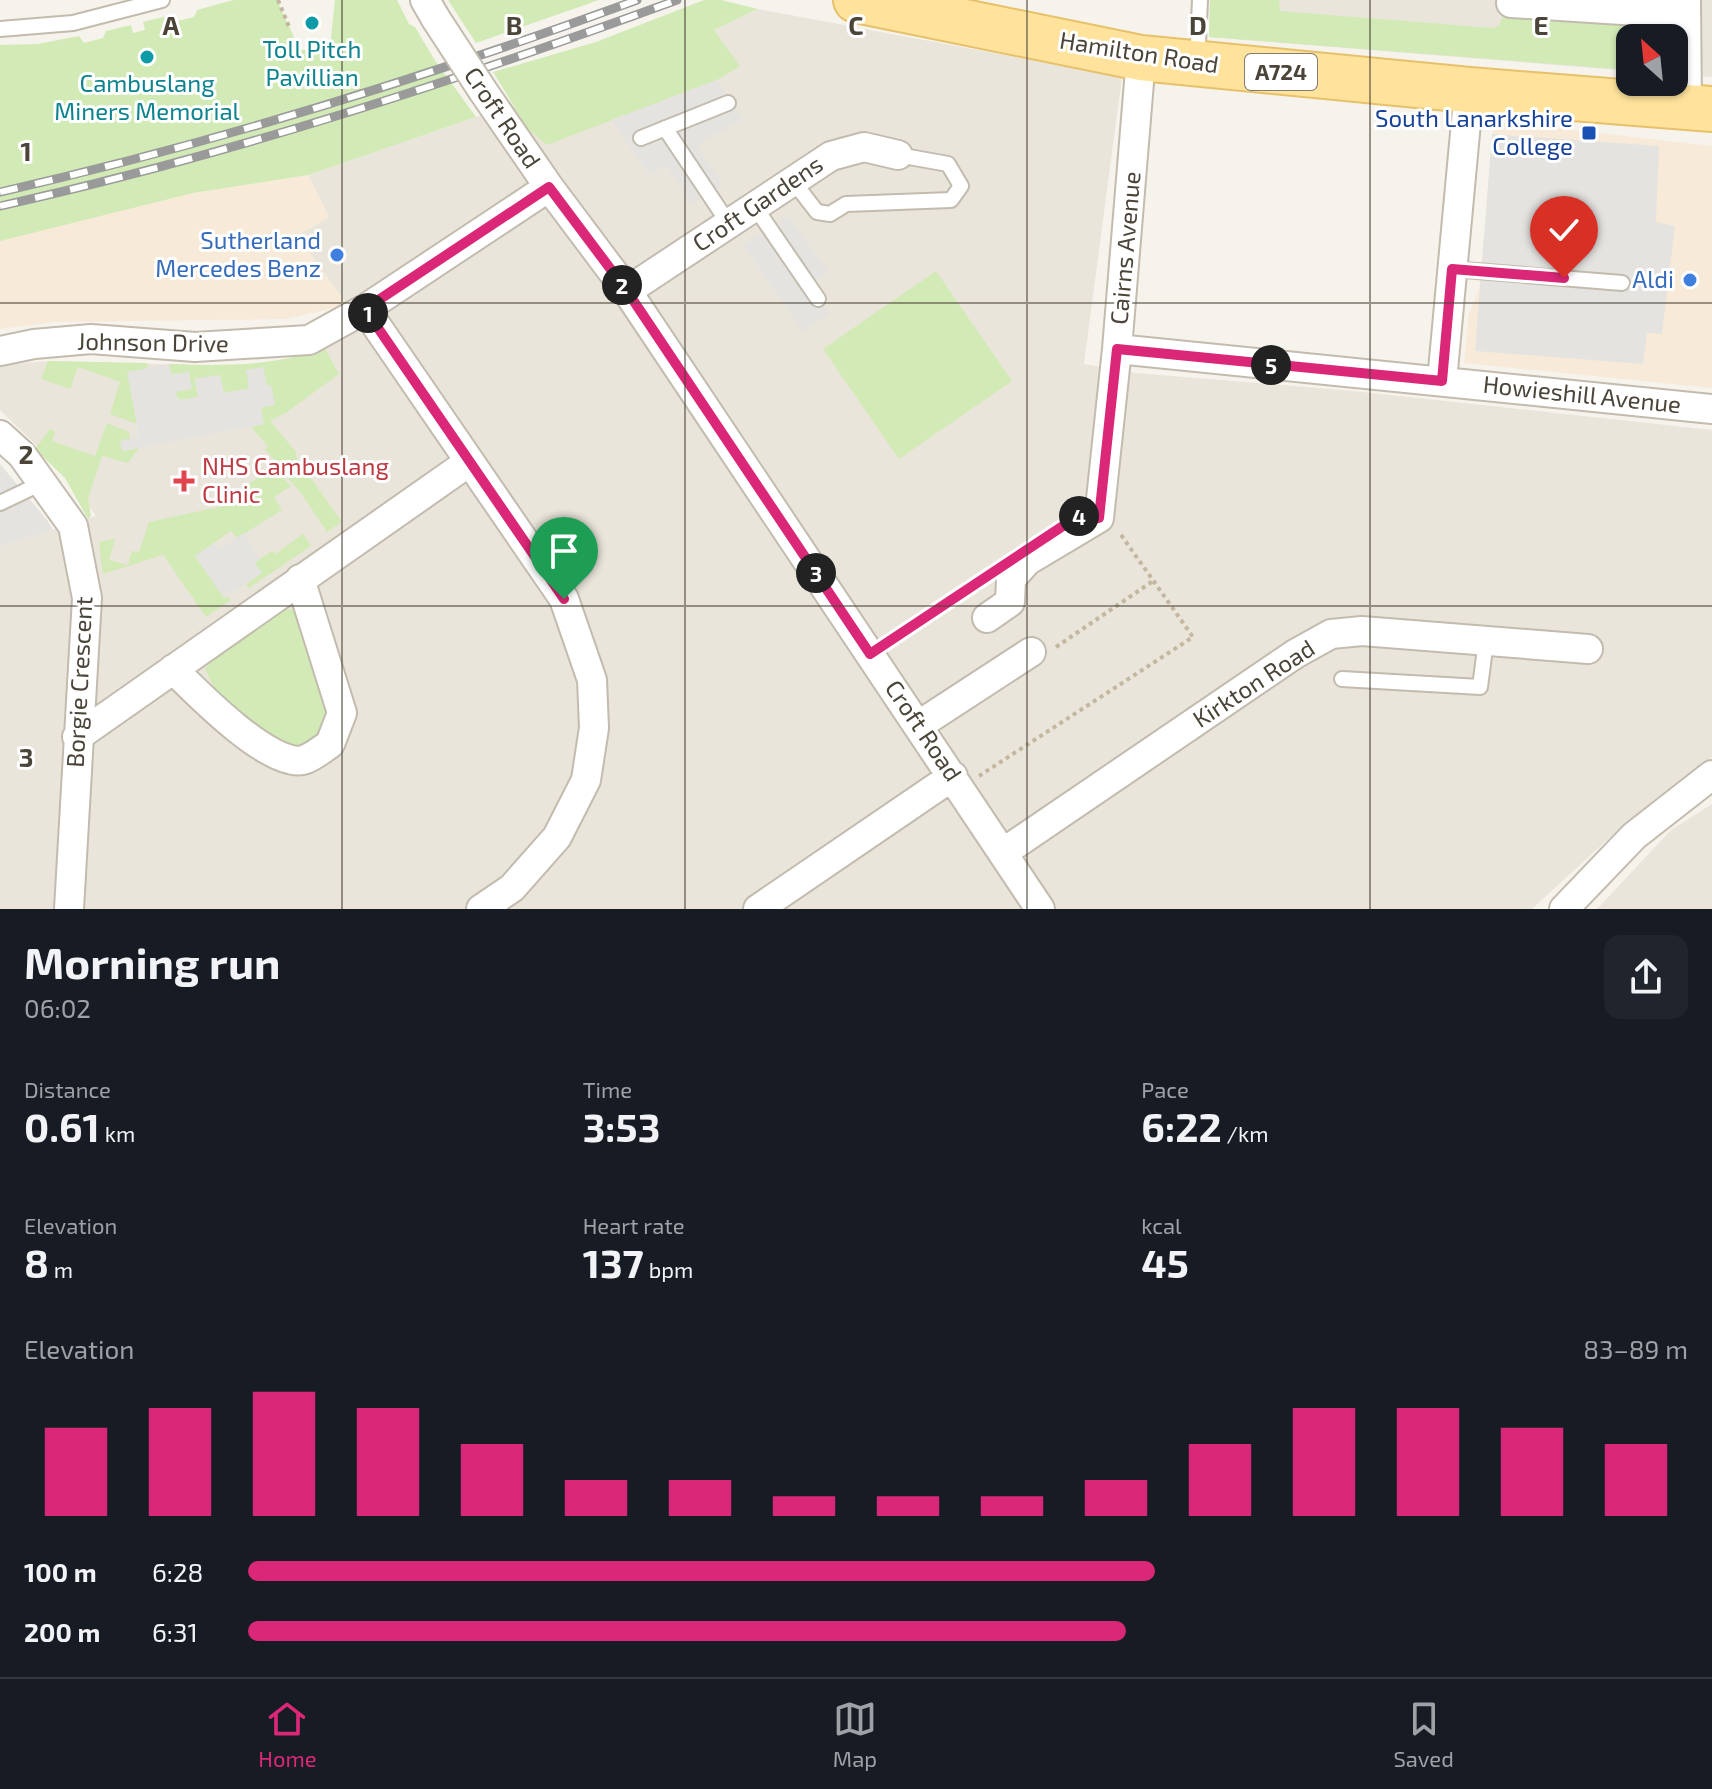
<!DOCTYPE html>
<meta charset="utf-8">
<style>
body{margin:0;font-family:"Exo 2",sans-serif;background:#20242c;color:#f1f3f6;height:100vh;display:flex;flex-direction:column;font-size:30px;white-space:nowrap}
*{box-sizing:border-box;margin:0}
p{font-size:26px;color:#9ea1a6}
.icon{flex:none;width:44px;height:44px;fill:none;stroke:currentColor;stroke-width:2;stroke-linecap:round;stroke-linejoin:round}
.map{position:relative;height:909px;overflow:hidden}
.details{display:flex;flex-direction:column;background:#171b24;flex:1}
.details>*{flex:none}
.needle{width:52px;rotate:333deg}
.controls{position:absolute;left:1616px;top:24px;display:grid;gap:16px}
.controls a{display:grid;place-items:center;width:72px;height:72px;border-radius:16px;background:#171b24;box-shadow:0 2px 6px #0004;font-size:40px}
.pin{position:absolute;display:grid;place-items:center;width:68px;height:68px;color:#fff;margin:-82px -34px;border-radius:50% 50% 50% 0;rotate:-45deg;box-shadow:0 0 8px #0007}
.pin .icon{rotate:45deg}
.km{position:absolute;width:40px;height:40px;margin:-20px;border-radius:50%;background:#222;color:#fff;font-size:22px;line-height:40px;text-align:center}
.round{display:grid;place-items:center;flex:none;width:84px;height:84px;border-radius:16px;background:#20242c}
.overview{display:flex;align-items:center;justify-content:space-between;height:136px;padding:0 24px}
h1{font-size:44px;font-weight:700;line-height:60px}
.figures{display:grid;grid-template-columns:repeat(3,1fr);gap:12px;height:136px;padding:8px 24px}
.figures div{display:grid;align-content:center}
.figures b{font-size:40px;font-weight:700}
.figures small{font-size:22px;font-weight:400}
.figures p{font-size:22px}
.chart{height:224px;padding:16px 24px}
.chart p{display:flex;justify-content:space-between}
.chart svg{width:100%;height:144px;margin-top:8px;stroke:#db2777;stroke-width:6}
ul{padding:0 24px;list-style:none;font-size:26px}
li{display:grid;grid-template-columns:128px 96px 1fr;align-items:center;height:60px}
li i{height:20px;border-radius:10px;background:#db2777}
.tabs{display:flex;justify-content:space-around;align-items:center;height:112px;border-top:2px solid #363941;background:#171b24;font-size:22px;color:#9ea1a6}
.tabs a{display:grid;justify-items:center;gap:4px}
.tabs .selected{color:#db2777}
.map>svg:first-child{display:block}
.residential{fill:#eae5da}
.commercial{fill:#f7ead8}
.green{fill:#d2eab5}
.parking{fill:#e5e3e0}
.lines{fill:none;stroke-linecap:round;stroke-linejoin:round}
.lane-casing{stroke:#c2bbae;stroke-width:18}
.street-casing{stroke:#c2bbae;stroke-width:32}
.primary-casing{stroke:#e6c16a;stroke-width:48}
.path{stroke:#c4b79f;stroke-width:4;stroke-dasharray:4 4;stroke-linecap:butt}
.lane{stroke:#fff;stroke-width:14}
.street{stroke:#fff;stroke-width:28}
.primary{stroke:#ffe39c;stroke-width:44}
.rail-casing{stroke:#9a9a9a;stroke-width:9}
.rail{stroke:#fff;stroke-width:6;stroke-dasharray:18;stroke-linecap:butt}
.street-bridge-casing{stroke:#c2bbae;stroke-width:32;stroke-linecap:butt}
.street-bridge{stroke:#fff;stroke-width:28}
.route-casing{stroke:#fff;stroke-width:16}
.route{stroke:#db2777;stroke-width:10}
.grid{fill:none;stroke:#4b4439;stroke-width:2;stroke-opacity:0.55}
.culture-dot{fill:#0f9aa8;stroke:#fff;stroke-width:3}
.transit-dot{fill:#1a4fb4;stroke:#fff;stroke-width:3}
.shop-dot{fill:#3f7fe0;stroke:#fff;stroke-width:3}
.health-dot{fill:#e0444e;stroke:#fff;stroke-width:3}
.labels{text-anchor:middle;stroke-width:6;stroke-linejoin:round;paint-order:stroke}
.shield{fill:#fff;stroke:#817c74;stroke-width:2}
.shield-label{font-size:22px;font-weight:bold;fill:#4b4439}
.culture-label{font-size:24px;fill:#0d838f;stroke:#fff}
.street-label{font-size:24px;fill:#4b4439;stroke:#fff}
.transit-label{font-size:24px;fill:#164399;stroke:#fff;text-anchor:end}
.shop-label{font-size:24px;fill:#366cbe;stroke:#fff;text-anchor:end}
.health-label{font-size:24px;fill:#be3a42;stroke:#fff;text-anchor:start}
.grid-label{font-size:26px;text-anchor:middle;font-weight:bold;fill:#4b4439;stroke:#fff;stroke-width:6;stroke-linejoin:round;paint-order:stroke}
</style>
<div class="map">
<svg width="1712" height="909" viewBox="0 0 1712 909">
<rect width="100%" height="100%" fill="#f6f3ec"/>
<path class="residential" d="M1210,0H1712V77L1674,74V38H1630V71L1209,37Z
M758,9L1122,77L1084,364L1136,373L1353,391L1712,430V757L1621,827L1532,909H0V546L96,516L66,474L0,410V365L48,361L230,366L267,364L325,349L346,336L347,305L297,235L329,217L308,175L476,117L515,107L714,30Z
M1712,804V909H1597L1671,830Z"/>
<path class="commercial" d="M1494,121L1712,146V388L1464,363L1469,313L1479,290Z
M308,175L329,217L297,236L347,305L286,319L54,322L0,329V231L193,193Z"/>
<path class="green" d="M233,0H277L294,37L287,41L289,47L316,52L330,48L335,0H397L409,24L415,27L434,59L476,117L308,175L193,193L0,241V45L38,44L79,36L84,43L103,38L106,31L131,25L133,33L145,30L143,22L167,16L169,23L194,17L197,10Z
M448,0H599L476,43Z
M704,0H721L758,9L714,30L740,66L717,80L547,145L528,129L493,72L596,42Z
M1210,0H1279L1280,11L1492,28L1499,26L1503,16L1638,24L1639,33L1651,38H1630V70L1209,37Z
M936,271L1012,381L899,459L823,349Z
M325,349L339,374L287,412L270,421L296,452V457L342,522L327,532L301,493L274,463L275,461L265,449L268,446L251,427L264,424L261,408L271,385L224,393L220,375L195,379L198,397L179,400L175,392L188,372L171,375L169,364C225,366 271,366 325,349Z
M48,361L147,363L148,369L128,373L137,424L110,414L120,382L78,367L70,389L41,379Z
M107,423L129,432L130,439L121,441L123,451L139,448L128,463L102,456L88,498L91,516L88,519L65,478L35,449L50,429L55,431L52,441L95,456Z
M271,466L291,486L274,497L282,510L237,538L231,531L195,556L225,598L227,596L231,600L206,617L163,555L103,574L99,542L115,539L109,560L128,565L132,551L139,552L149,522L223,506Z
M303,534L311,546L249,588L246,584L261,573L254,563L272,551L275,554Z
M298,609L328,704L322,735L297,752L256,728L220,700L205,669L223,648L278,610Z"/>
<path class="parking" d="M717,80L744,119L697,145L723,185L692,204L666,165L649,175L611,120Z
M1492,134L1659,146L1656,222L1675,226L1662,334L1647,333L1643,364L1475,351Z
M788,216L829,272L812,284L830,313L803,332L743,245Z
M169,364L171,375L189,371L192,389L176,392V397L181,400L198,397L195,379L220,375L224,393L249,388L246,370L263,367L267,385H271L275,405L261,408L264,424L122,451L120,441L139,436L127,372Z
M0,464L47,520L53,530L0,546Z
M244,533L260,559L255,563L262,573L224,598L195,556L214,543L219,549Z"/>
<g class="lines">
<defs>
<path id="lane" d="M0,29L73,23L162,0
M1193,59L1198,42L1200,0
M665,128L729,224
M641,138L728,103
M793,181L817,212L830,214L846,204L951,200L961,186L948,164L898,155
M755,207L818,299
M1452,269L1622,283
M0,503L42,483
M1342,679L1480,687L1486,641"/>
<path id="street" d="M425,0L436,19
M1686,0L1687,107
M1511,3L1684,14
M483,91L549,187L627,291L1040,909
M627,291L831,156L864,147L898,155
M365,309L564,599L592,680L594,728L586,780L557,837L512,888L481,909
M1117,349L1712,409
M0,351L34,344L91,339L195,347L309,340L365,309L549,187
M1442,381L1469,90
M0,435L22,455L73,526L87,598L69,909
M987,618L1010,602L1011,579L1027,561L1099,518L1117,349L1141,58
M173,669C195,691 270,768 303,760C312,758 322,749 330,744L342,713L300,579
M919,725L1031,652
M77,737L469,462
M1004,852L1295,654L1331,634L1362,631L1588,649
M758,909L953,776
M1564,909L1634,836L1712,775"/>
<path id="primary" d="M856,0L1141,58L1469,90L1712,109"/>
</defs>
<use href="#lane" class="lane-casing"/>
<use href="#street" class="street-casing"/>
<use href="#primary" class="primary-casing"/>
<path class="path" d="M278,0L290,29
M889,641L985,578
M1056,647L1153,581
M979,776L1193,637L1119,532"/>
<use href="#lane" class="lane"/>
<use href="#street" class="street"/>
<use href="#primary" class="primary"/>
<defs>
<path id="rail" d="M0,192C216,143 430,76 637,0
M0,206C230,155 456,81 677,0"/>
</defs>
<use href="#rail" class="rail-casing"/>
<use href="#rail" class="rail"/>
<defs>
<path id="street-bridge" d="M436,19L483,91"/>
</defs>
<use href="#street-bridge" class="street-bridge-casing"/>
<use href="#street-bridge" class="street-bridge"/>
</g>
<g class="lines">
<defs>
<path id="route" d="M564,599L365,309L549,187L627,291L870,654L1084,512L1099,518L1117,349L1442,381L1452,269L1564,278"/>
</defs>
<use href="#route" class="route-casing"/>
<use href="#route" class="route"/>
</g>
<path class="grid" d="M342,0V909M685,0V909M1027,0V909M1370,0V909M0,303H1712M0,606H1712"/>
<g class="culture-dot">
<circle cx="312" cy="23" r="8"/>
<circle cx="147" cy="57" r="8"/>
</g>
<rect class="transit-dot" x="1581" y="125" width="16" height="16" rx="4"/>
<g class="shop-dot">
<circle cx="337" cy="255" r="8"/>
<circle cx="1690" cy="280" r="8"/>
</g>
<path class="health-dot" d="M180 469h8v8h8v8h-8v8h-8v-8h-8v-8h8z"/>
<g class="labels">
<rect class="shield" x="1245" y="54" width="72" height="36" rx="6"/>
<g class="shield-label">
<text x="1281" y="80">A724</text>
</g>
<g class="culture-label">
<text x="312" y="58">Toll Pitch<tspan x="312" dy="28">Pavillian</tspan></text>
<text x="147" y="92">Cambuslang<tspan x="147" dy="28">Miners Memorial</tspan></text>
</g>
<g class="street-label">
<text transform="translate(1139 53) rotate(9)" y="8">Hamilton Road</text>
<text transform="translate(502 118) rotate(56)" y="8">Croft Road</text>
<text transform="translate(758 204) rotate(-34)" y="8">Croft Gardens</text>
<text transform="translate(1126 248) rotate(-85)" y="8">Cairns Avenue</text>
<text transform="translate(153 343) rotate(1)" y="8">Johnson Drive</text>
<text transform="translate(1582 395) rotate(6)" y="8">Howieshill Avenue</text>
<text transform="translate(80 682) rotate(-87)" y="8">Borgie Crescent</text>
<text transform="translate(1254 684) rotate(-33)" y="8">Kirkton Road</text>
<text transform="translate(923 731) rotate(56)" y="8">Croft Road</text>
</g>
<g class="transit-label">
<text x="1573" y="127">South Lanarkshire<tspan x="1573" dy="28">College</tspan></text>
</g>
<g class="shop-label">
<text x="321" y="249">Sutherland<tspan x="321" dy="28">Mercedes Benz</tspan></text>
<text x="1674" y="288">Aldi</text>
</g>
<g class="health-label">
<text x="202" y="475">NHS Cambuslang<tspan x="202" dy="28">Clinic</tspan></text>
</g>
</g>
<g class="grid-label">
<text x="171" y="35">A</text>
<text x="514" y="35">B</text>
<text x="856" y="35">C</text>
<text x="1198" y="35">D</text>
<text x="1541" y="35">E</text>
<text x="26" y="161">1</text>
<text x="26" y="464">2</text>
<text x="26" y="767">3</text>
</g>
</svg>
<div class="controls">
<a><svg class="needle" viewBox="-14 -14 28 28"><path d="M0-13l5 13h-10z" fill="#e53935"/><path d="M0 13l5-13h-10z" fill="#9ea1a6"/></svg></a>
</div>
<div class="pin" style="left:564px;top:599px;background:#1e9e55"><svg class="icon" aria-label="arrive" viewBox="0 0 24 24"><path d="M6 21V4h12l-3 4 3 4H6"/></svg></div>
<div class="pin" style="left:1564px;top:278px;background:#d93025"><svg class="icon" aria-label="check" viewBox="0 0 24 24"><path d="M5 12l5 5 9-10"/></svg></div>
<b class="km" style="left:368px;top:313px">1</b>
<b class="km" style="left:622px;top:285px">2</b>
<b class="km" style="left:816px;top:573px">3</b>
<b class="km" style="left:1079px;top:516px">4</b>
<b class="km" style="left:1271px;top:365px">5</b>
</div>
<section class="details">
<div class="overview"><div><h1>Morning run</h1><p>06:02</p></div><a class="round"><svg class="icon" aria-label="share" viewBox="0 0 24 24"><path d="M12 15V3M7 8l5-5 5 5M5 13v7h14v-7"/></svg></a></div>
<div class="figures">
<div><p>Distance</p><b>0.61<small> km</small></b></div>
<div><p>Time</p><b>3:53</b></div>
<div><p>Pace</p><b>6:22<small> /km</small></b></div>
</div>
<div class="figures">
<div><p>Elevation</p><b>8<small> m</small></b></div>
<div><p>Heart rate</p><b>137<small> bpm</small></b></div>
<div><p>kcal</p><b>45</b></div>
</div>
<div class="chart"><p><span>Elevation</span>83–89 m</p>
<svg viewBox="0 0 160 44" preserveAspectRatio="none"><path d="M5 44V17M15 44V11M25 44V6M35 44V11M45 44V22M55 44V33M65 44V33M75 44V38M85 44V38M95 44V38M105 44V33M115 44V22M125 44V11M135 44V11M145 44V17M155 44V22"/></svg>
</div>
<ul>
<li><b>100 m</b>6:28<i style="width:63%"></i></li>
<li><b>200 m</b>6:31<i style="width:61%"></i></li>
</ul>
</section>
<nav class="tabs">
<a class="selected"><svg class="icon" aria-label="home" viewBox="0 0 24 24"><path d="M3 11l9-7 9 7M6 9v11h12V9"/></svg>Home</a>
<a><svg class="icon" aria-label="map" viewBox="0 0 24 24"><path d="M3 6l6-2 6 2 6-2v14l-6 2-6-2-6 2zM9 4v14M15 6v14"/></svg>Map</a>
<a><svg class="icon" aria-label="saved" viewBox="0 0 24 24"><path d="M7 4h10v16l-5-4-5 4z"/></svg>Saved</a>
</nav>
